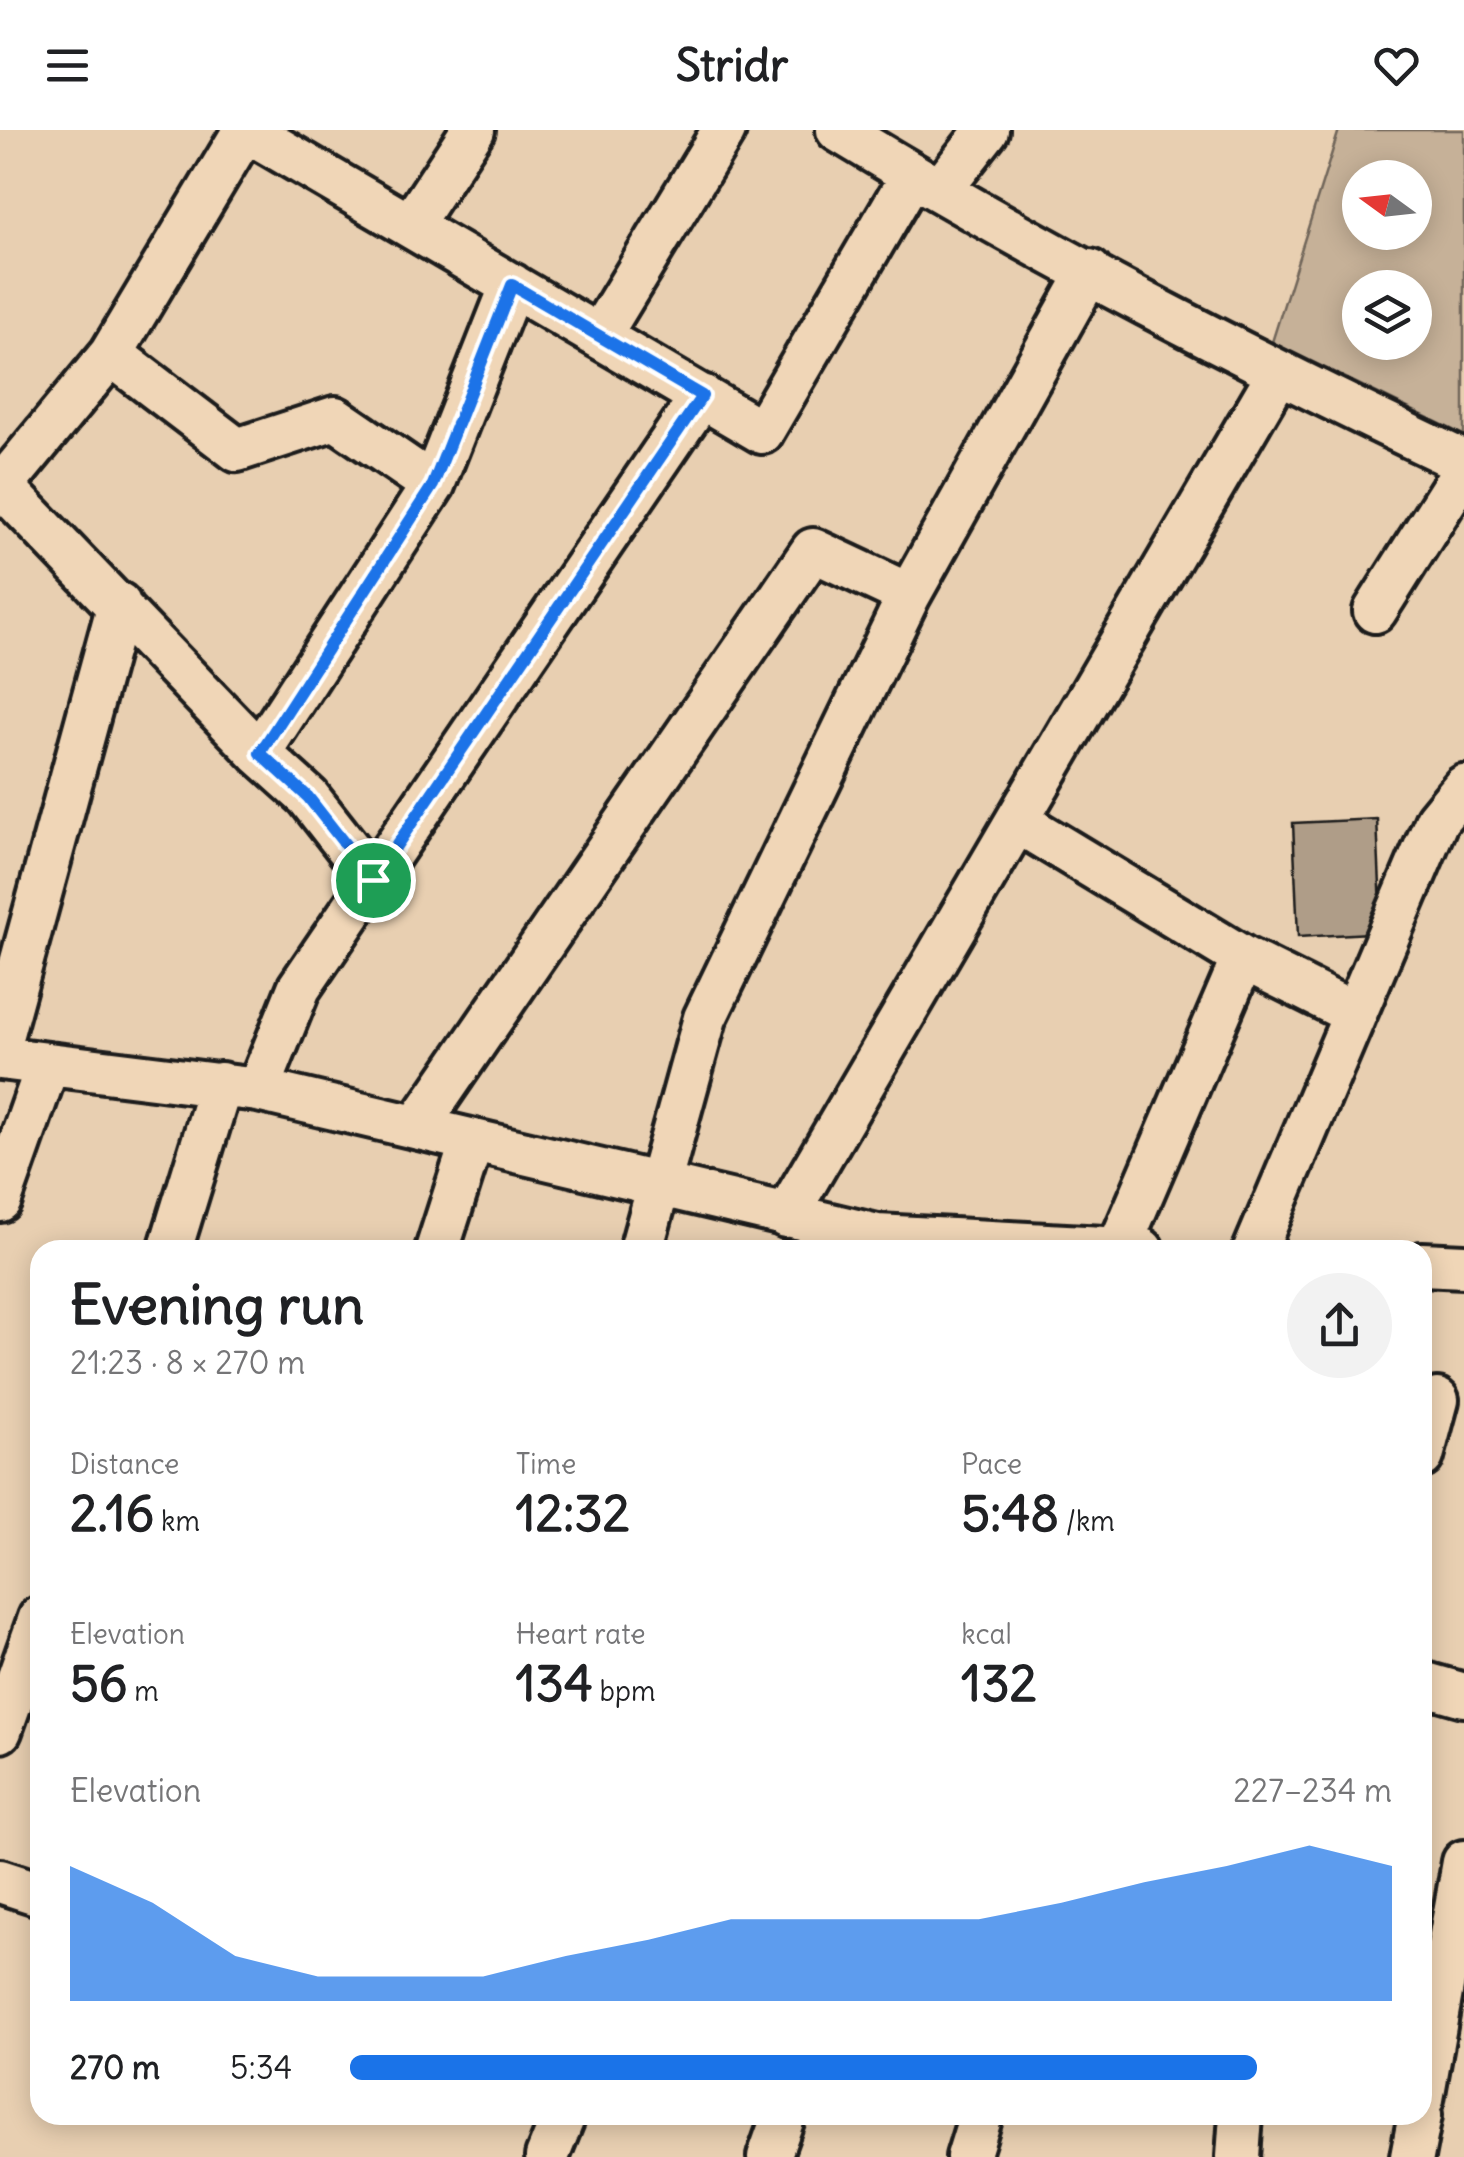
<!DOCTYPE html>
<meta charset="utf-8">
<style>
body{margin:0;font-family:Delius,sans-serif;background:#f2f2f2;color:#202124;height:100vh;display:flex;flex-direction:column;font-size:38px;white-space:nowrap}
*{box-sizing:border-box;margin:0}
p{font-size:32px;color:#757577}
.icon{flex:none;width:55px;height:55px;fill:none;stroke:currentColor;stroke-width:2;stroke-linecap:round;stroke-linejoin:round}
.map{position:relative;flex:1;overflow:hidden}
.drawer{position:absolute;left:30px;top:1110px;width:1402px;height:885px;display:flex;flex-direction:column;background:#fff;border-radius:30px;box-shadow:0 5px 25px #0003}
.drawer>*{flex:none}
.needle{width:65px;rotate:285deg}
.buttons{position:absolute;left:1342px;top:30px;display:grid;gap:20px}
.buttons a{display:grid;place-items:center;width:90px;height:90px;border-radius:50%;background:#fff;box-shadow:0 5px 25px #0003;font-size:50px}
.pin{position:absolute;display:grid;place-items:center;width:85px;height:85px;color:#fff;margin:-42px;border:5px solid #fff;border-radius:50%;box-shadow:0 2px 10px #0007}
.round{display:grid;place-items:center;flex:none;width:105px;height:105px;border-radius:52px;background:#f2f2f2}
.summary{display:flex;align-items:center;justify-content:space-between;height:170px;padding:0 40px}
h1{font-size:55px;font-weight:800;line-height:75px}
.figures{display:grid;grid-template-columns:repeat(3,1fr);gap:15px;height:170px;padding:10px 40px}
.figures div{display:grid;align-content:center}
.figures b{font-size:50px;font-weight:800}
.figures small{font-size:28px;font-weight:400}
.figures p{font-size:28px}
.chart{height:280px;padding:20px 40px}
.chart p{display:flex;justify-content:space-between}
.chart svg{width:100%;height:180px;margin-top:10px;fill:#1a73e8;opacity:.7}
ul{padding:0 40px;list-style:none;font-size:32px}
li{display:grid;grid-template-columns:160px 120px 1fr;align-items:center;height:75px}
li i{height:25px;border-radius:12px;background:#1a73e8}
header{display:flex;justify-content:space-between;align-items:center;height:130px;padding:0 40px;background:#fff;font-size:45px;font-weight:800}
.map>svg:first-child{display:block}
.green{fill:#c6b198;stroke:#71665a;stroke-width:2.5;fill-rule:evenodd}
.building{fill:#af9d88;stroke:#1c1c1c;stroke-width:2.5}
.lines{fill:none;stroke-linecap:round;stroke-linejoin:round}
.minor-casing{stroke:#1c1c1c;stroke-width:50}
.minor{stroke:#f0d6b7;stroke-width:42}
.route-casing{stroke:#fff;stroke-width:20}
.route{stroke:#1a73e8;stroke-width:12}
</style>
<header><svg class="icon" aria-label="menu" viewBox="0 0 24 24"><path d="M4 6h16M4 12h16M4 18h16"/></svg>Stridr<svg class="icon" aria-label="heart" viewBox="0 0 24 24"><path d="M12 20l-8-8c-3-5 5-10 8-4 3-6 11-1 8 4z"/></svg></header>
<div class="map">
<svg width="1464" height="2027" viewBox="0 0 1464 2027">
<rect width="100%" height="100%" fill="#e8cfb1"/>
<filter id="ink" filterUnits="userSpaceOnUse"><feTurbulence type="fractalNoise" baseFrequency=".01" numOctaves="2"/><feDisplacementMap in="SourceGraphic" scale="20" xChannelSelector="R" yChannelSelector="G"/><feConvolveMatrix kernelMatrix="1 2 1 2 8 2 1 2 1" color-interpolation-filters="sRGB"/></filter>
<g filter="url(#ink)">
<path class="green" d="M1339,0H1464V305L1272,212ZM1360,48H1415V102H1360ZM1360,158H1415V212H1360Z"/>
<path class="building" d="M1377,689L1381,780L1370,803L1298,807L1293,693Z"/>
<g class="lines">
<defs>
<path id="minor" d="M246,0L762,302L912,45
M838,0C1039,123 1251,231 1464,332
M941,59L987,0
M410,96L473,0
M599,206L724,0
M111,224L237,320L335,288L433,355
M0,354L259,623L308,667L373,750
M2,356L111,224L245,0
M1375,481L1464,340
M259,623L433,355L512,155
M1017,691L1243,828L1353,883
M0,911L119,474
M0,928L258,960L877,1106L1142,1120
M258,960L299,858L702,266
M417,997L813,420L909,465
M0,1070L48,934
M786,1086L1278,244
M170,1120L221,954
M437,1120L472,1011
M641,1120L705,888L909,465L1090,141
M1118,1120L1243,828
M1255,1120L1437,690L1464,657
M1422,1134L1464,1136
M1422,1326L1437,1270
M1422,1553L1464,1565
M0,1601L40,1488
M0,1751L40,1764
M1422,1969L1464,1732
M547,2027L564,1985
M769,2027L784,1985
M968,2027L981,1985
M1238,2027L1241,1985
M1412,2027L1420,1985"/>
</defs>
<use href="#minor" class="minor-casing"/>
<use href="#minor" class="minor"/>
</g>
</g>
<g class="lines" filter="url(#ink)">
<defs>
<path id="route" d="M512,155L702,266L373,750L308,667L260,623L433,355Z"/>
</defs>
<use href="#route" class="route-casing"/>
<use href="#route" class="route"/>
</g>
</svg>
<div class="buttons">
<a><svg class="needle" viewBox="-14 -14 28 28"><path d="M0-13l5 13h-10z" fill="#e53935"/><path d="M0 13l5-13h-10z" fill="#757577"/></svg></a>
<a><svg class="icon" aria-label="layers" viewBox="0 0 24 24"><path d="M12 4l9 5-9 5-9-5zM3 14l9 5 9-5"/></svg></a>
</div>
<div class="pin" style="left:373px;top:750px;background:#1e9e55"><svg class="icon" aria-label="arrive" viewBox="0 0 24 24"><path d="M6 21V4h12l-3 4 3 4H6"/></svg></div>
<section class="drawer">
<div class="summary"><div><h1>Evening run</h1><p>21:23 · 8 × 270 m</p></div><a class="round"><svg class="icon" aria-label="share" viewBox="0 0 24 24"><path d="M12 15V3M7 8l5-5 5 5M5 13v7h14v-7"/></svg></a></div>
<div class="figures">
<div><p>Distance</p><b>2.16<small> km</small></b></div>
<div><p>Time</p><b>12:32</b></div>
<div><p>Pace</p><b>5:48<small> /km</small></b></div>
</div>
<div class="figures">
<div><p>Elevation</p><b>56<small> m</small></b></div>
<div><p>Heart rate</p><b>134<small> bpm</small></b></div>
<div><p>kcal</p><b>132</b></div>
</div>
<div class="chart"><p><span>Elevation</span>227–234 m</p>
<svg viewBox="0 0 160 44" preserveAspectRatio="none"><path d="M0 44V11L10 20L20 33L30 38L40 38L50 38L60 33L70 29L80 24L90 24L100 24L110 24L120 20L130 15L140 11L150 6L160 11V44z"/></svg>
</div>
<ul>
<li><b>270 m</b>5:34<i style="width:87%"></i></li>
</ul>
</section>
</div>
